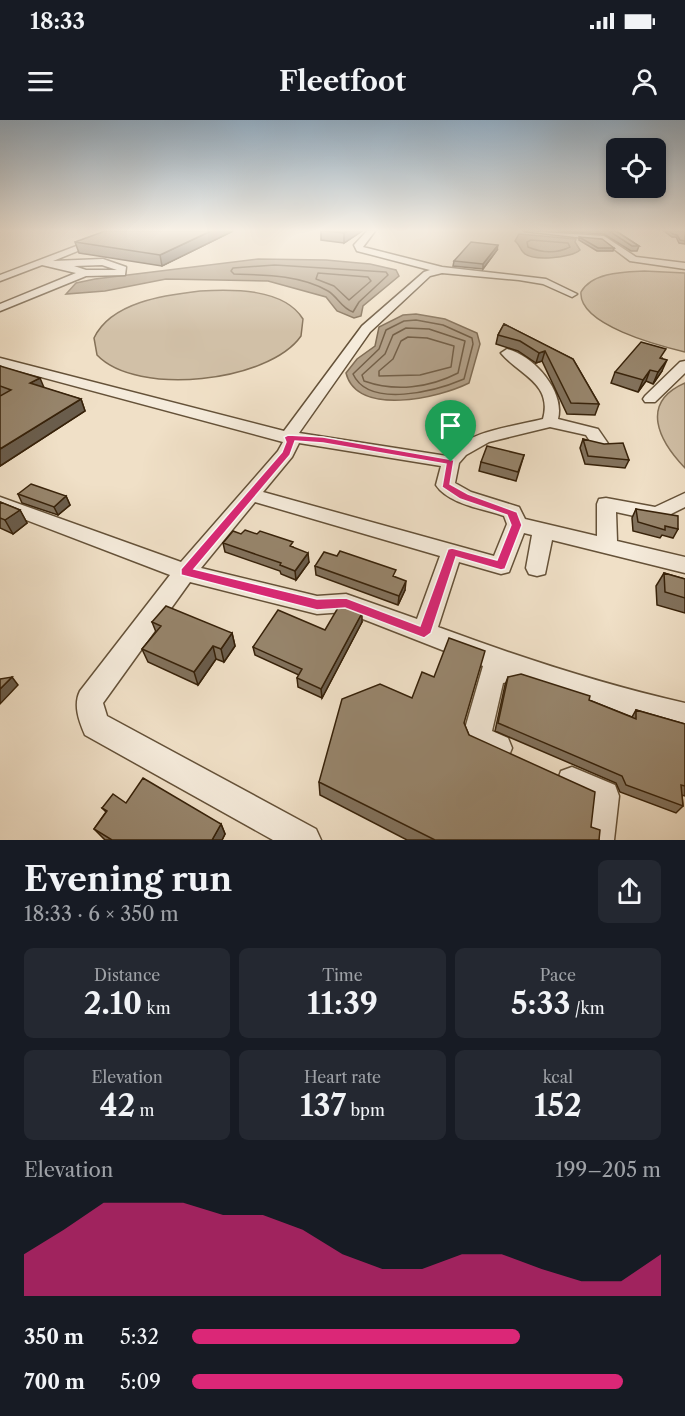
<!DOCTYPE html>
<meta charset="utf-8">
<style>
body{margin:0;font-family:"Libre Caslon Text",serif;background:#242831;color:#f1f3f6;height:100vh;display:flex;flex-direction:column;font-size:22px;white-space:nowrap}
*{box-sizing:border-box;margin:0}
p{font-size:20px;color:#9ea1a6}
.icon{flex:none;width:33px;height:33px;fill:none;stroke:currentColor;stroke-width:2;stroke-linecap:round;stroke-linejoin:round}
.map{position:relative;height:720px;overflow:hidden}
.panel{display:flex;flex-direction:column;background:#171b24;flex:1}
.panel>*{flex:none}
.buttons{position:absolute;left:606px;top:18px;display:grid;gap:12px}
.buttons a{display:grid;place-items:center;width:60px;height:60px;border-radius:9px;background:#171b24;box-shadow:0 3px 9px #0003;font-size:30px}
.pin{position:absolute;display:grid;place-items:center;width:51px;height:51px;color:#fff;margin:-62px -26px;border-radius:50% 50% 50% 0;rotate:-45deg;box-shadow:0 0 6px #0007}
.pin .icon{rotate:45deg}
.round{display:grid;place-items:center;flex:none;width:63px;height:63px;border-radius:9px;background:#242831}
.headline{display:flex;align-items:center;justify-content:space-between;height:102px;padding:0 24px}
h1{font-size:33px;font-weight:800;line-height:45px}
.stats{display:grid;grid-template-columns:repeat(3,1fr);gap:9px;height:102px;padding:6px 24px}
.stats div{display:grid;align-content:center;border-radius:9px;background:#242831;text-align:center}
.stats b{font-size:30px;font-weight:800}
.stats small{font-size:16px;font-weight:400}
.stats p{font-size:16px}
.chart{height:168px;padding:12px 24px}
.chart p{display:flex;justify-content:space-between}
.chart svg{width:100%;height:108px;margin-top:6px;fill:#db2777;opacity:.7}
ul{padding:0 24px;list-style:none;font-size:20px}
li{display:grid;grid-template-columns:96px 72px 1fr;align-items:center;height:45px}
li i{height:15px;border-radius:8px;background:#db2777}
.status{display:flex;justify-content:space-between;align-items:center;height:42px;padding:0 30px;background:#171b24;direction:ltr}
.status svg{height:16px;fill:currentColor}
header{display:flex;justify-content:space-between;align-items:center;height:78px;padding:0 24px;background:#171b24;font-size:27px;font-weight:800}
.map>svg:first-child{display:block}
.green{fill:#d1c0a7;stroke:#847158;stroke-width:1.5}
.water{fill:#b19f87;stroke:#806d55;stroke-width:1.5}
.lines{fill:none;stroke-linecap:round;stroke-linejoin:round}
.shore{stroke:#746048;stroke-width:1.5}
.minor-casing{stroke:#655239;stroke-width:3}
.minor{fill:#f5ebdb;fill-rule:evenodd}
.wall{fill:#82725d;stroke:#37220a;stroke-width:1.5}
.shaded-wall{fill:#6a5d4c;stroke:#37220a;stroke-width:1.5}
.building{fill:#97856c;stroke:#37220a;stroke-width:1.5}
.route{fill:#db2777;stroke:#fff;stroke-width:1.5;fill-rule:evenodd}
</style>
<div class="status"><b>18:33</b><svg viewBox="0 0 49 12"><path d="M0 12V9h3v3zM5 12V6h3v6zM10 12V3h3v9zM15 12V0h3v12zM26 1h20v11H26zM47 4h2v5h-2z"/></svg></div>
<header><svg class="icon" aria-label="menu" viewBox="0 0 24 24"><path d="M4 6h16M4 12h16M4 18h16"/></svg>Fleetfoot<svg class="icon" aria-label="person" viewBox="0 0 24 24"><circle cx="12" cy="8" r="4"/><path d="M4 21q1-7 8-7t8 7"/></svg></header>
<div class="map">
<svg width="685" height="720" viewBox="0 0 685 720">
<rect width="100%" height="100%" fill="#f0e0c7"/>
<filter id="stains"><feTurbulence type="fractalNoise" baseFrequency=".00333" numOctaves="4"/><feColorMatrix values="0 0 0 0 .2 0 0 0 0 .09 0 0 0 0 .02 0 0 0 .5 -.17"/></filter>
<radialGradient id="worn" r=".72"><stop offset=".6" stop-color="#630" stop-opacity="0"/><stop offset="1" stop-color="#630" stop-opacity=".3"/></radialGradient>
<path class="green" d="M644,151L685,153V232C660,226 578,205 581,172C592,152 624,152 644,151Z
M200,171C231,169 284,168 303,199L301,216C269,262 137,277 97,235L94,218C111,182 165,175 200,171Z
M685,263V348C659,321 639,283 685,263Z"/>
<path class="water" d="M519,114L576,119L575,122L580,130C572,138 531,142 523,132C520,129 520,125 515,121Z
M258,139L326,140L370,144L396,150L399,156L363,186L361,196L354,198L337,191L326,177L268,161L166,159L105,171L66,174L76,163L95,159Z
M416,194L445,199L477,213L480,224L469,263C439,278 357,297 346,253L357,239L375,226L379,207L403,195Z"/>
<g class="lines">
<path class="shore" d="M531,120L568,123L570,127C556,134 542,133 528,127L527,122Z
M275,145L386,152L388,155L359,182L353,192C341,188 338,177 328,171C300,155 265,155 234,154L231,151L233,148Z
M318,153L368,157L371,161L349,180L334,166L316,159Z
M416,200L443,205L472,218L473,224L464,259C436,271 369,289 353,254L379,229L386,210L404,201Z
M406,208L429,209L465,221L458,253C429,268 395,272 364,261L362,255L385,234L393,215Z
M408,217L427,218L454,226L451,247L420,255L379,256V251L393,239L401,221Z"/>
<defs>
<path id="minor" d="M116,111H127L53,141L103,139L126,147L125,155L86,156L0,191V184L76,153L42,145L0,161V155ZM102,145L117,150H86L74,146Z
M367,111H375L363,127L442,147L546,159L577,174L572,177L543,164L519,160L442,153L430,156L370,212L299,313L447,336C469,310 512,307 543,299C553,263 519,255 501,233L507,229C534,236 565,271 558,299L598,309L609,325L601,330L595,329L586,315L550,307L489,322L466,335L459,343L455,363L471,372L519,387L525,399L597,416V384L599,379L606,378L655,387L685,373V387L657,401L616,392L617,421L685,437V453L552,420L545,454L537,456L529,454L526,448L532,415L524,413L509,452L501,454L459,442L438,507C519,537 601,564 685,583V609L637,598L518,560L503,563L492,611L508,618L512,628L508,638L498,642L466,629L462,619L483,546L345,492L317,494L190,462L103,583L107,596L316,709L321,720H273L85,615C79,601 73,585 80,571L170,455L0,390V377L181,442L278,331L283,322L0,246V238L284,311L362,206L424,152L430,150L357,131L354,125ZM299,323L441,346L436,365C448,384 484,389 504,396L507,404L494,436L263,372L292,337ZM255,382L440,436L417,499L346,474L317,476L201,448Z
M524,111L604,116L636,137L685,143V149L630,141L602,120Z
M685,241V253L655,282H645L643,279L645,276L680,242Z
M572,647L615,665L619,676L614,720H582L587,684L561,673L557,662L561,651Z"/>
</defs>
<use href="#minor" class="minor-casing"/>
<use href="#minor" class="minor"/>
</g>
<path class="wall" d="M233,111L162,146L79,133L75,122Z
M321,111H362L344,123L321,120Z
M558,111H616L639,126L637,131H631L604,114Z
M664,111H685V124L679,123L676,117H672Z
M579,117L614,128L613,131H597L579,120Z
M497,130L483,149L453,146L454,141Z
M504,204L573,239L599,284L595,295L567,294L542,241L536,243L518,231L496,224L498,215Z
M662,238V251L653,264L646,261L638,272L611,263L615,252Z
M0,246L44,268L81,279L85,291L0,346Z
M583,319L629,340L625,348L585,344L580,328Z
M524,335L516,361L479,351L481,342Z
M18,374L66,376L70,385L58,395L22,383Z
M0,382L20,390L27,403L13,414L0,408Z
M636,389L678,409L673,418L662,415L660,418L633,411L632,398Z
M241,414L293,427L309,442L296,460L281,454L280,451L225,432L223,423Z
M315,446L395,457L405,470L398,485L316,455Z
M664,453L685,459V493L657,485L656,466Z
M152,502L232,513L235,526L224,542L216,539L198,565L148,542L142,529L156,512Z
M362,502L322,578L298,567L297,558L299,555L255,535L253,527Z
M508,557L589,580L632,597L636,590L685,604V676L682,675L683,686L676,693L620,672L616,663L495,611L505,565Z
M464,603L469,615L591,707L599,720H407L320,675L319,662Z
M126,683L221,704L225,714L222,720H105L94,709L106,692L102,688Z"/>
<path class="shaded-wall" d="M211,111H233L162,146L160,135Z
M348,111H362L344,123V113Z
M498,125L497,130L483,149V144Z
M545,231L542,241L536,243L539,233Z
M667,240L662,251L653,264L658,252Z
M650,250L646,261L638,272L643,260Z
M40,258L45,270L30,263Z
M81,279L85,291L0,346V329Z
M66,376L70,385L58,395L54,387Z
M20,390L27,403L13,414L5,400Z
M308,433L309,442L296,460L295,451Z
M406,461L405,470L398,485L399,476Z
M362,493V502L322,578L321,569Z
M232,513L235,526L224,542L221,529Z
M213,526L216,539L198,565L194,552Z
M12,557L18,565L0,584V569Z
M221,704L225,714L222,720H212Z"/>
<path class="building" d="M105,111H211L160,135L75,122Z
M325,111H348L344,113Z
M609,111H616L639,126H632Z
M669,111H685V121L680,120L677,115L673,114Z
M579,117L602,119L614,128H598Z
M471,122L498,125L483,144L454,141Z
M504,204L573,239L599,284L571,283L545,231L539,233L520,221L498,215Z
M641,222L666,229L660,238L667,240L658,252L650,250L643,260L615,252Z
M0,246L40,258L30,263L81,279L0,329V276L11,270L0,266Z
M583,319L604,324L623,323L629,340L588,336Z
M487,326L524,335L518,352L481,342Z
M31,364L66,376L54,387L18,374Z
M0,382L20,390L5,400L0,398Z
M636,389L678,396V409L665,406V410L638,402Z
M245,410L257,414L260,411L293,422L290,426L308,433L295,451L280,445L281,443L223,423L233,411L241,414Z
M340,431L396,450L393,456L406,461L399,476L315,446L324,432L337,436Z
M664,453L685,459V478L665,472Z
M166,486L232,513L221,529L213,526L194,552L142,529L161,506L152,502Z
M339,486H342L362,493L321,569L297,558L302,549L253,527L278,490L325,510Z
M449,518L485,531L464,603L469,615L595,672L591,707L600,710L599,720H435L319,662L342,579L380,564L412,578L422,552L434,557Z
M521,554L590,576L589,580L636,599V590L685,604V666L681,665L683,686L626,665L622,656L498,603L508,557Z
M12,557L0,569V559Z
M143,658L221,704L212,720H112L94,709L107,691L102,688L113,674L126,683Z"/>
<linearGradient id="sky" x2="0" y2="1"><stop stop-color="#92acc1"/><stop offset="0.52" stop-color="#f8f1e6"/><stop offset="1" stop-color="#f8f1e6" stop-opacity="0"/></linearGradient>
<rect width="685" height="212" fill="url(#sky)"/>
<path class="route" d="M288,315L323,317L454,340L450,364L468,374L517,392L522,405L505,449L501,450L456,437L431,513L424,518L345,488L317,490L181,455V449L282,332L286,322L284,317ZM295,321L323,323L446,344L442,367L460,379L507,395L511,405L497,440L452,428L448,429L420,506L346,478L317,479L194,449L290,335Z"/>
<rect width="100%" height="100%" filter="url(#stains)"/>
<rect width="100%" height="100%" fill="url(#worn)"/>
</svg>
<div class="buttons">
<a><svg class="icon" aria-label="locate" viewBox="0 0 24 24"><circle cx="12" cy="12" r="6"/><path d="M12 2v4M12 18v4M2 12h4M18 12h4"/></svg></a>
</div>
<div class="pin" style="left:451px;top:342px;background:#1e9e55"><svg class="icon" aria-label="arrive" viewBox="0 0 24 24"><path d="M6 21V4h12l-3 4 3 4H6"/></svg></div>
</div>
<section class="panel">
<div class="headline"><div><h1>Evening run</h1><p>18:33 · 6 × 350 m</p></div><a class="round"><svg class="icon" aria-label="share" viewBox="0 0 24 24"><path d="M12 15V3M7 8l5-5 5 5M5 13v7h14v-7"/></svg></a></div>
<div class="stats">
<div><p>Distance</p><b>2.10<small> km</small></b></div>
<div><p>Time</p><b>11:39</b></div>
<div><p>Pace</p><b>5:33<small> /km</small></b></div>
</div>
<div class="stats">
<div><p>Elevation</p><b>42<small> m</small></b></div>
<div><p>Heart rate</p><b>137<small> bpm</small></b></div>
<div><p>kcal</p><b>152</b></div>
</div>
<div class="chart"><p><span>Elevation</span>199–205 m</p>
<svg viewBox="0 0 160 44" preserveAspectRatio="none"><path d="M0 44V27L10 17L20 6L30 6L40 6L50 11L60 11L70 17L80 27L90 33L100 33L110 27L120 27L130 33L140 38L150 38L160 27V44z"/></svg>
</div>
<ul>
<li><b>350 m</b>5:32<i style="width:70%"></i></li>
<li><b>700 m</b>5:09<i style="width:92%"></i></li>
</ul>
</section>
